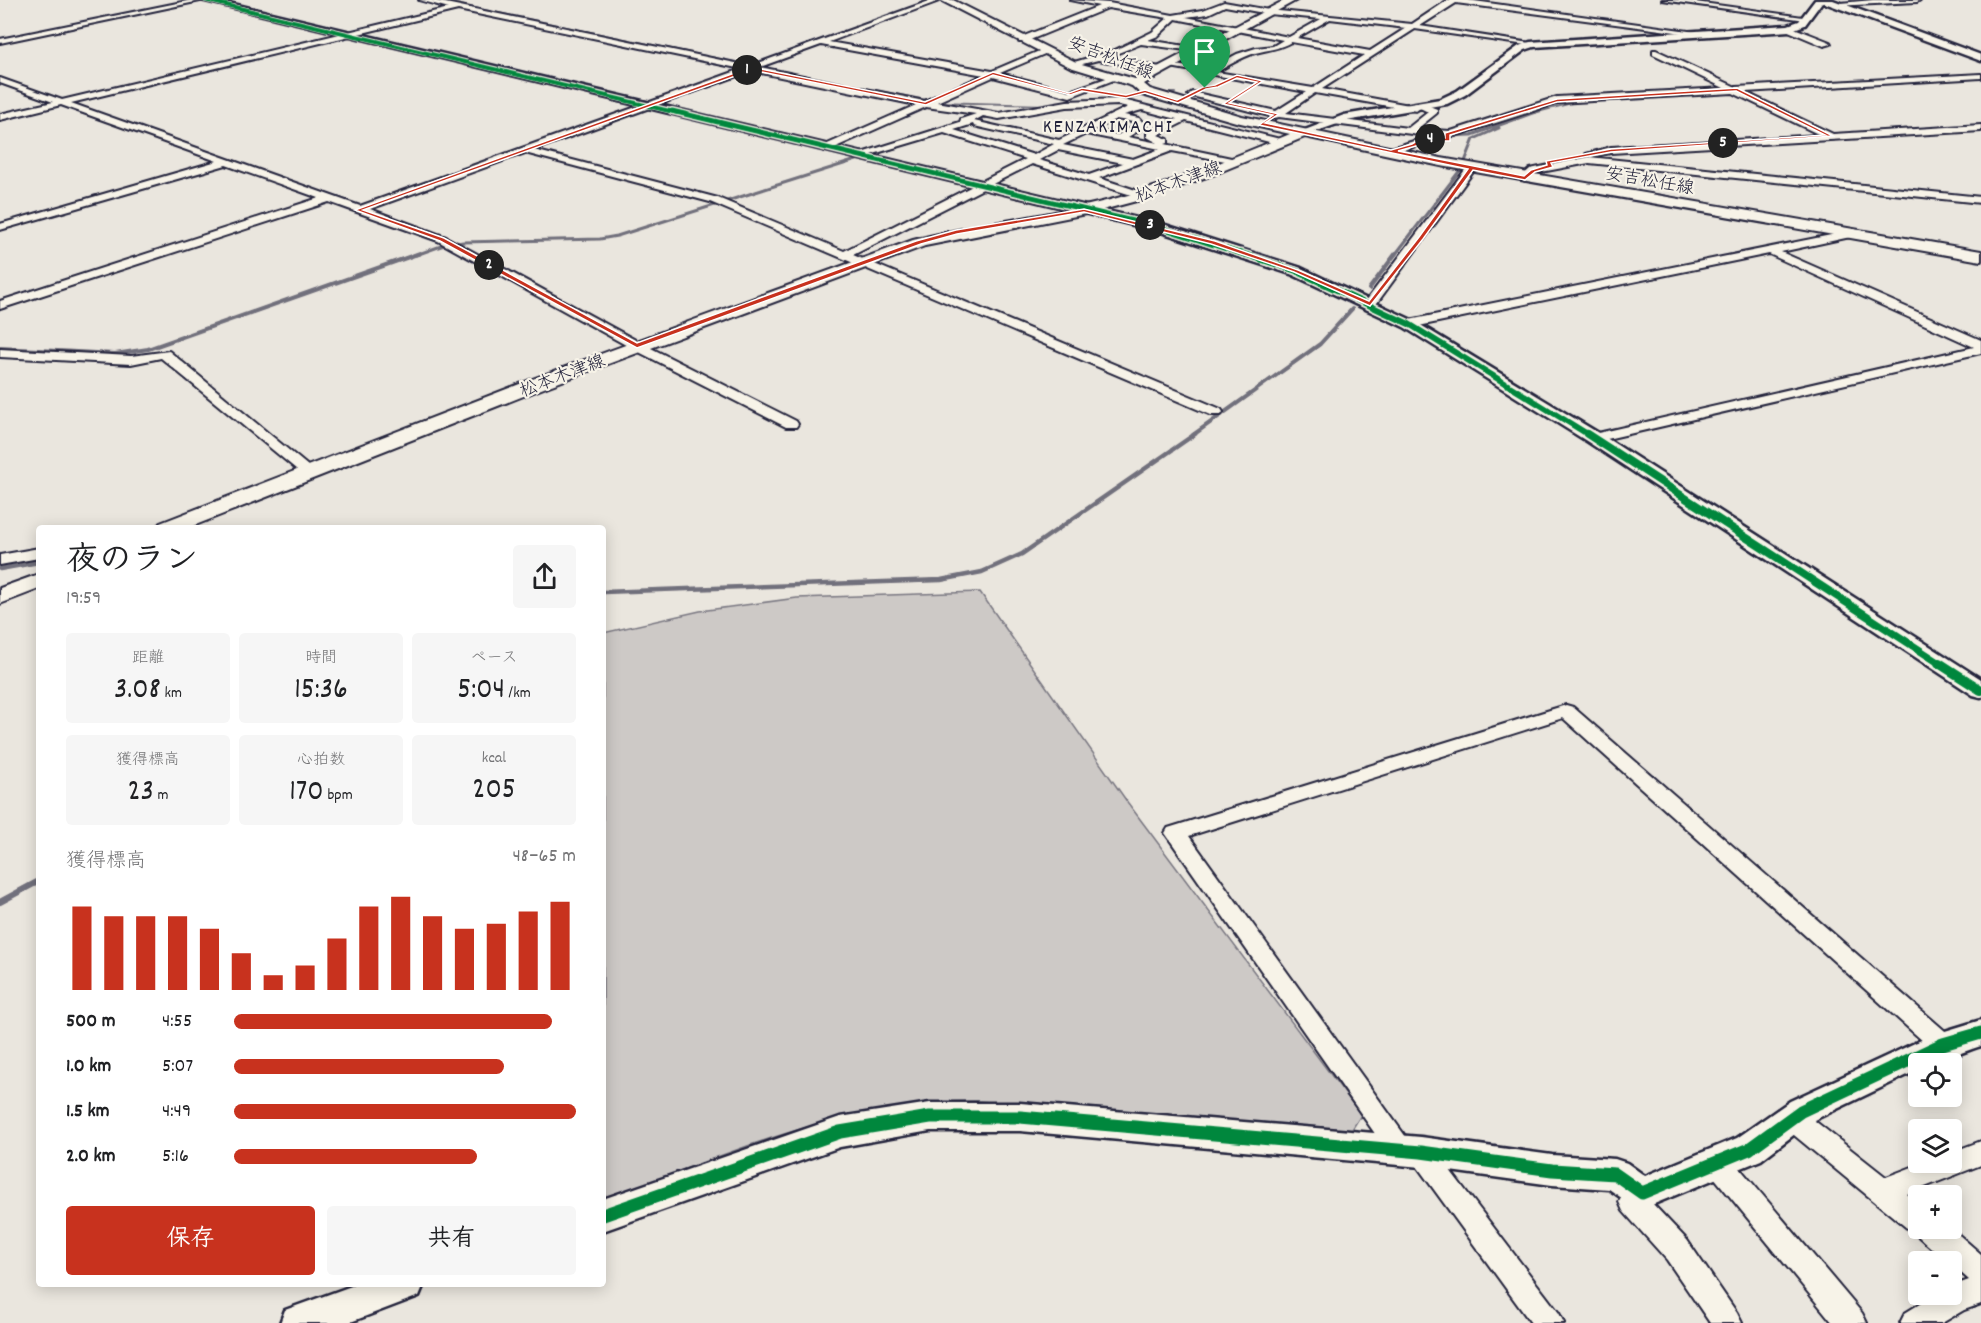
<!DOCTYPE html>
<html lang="ja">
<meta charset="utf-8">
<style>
body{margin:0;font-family:Dekko,"Klee One",sans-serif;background:#f6f6f6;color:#202124;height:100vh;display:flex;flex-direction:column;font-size:22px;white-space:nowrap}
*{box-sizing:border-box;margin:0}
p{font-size:20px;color:#757577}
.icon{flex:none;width:33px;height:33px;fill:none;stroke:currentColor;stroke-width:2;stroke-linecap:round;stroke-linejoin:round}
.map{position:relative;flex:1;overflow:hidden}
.drawer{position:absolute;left:36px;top:525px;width:570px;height:762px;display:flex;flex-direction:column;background:#fff;border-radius:6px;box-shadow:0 3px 15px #0003}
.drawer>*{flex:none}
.tools{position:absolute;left:1908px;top:1053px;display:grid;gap:12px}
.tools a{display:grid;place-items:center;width:54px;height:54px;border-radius:6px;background:#fff;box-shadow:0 3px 15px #0003;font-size:30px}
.pin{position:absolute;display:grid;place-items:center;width:51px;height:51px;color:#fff;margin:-62px -26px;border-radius:50% 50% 50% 0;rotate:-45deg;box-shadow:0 0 6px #0007}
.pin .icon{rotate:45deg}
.km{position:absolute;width:30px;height:30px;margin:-15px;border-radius:50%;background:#222;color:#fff;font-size:16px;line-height:30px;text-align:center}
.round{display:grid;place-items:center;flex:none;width:63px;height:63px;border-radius:6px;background:#f6f6f6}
.summary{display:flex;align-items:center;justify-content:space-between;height:102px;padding:0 30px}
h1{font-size:33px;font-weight:600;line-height:45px}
.stats{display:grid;grid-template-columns:repeat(3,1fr);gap:9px;height:102px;padding:6px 30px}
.stats div{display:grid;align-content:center;border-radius:6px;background:#f6f6f6;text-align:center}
.stats b{font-size:30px;font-weight:600}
.stats small{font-size:16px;font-weight:400}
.stats p{font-size:16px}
.chart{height:168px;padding:12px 30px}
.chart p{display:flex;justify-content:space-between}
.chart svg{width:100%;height:108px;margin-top:6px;stroke:#c8321e;stroke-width:6}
.action{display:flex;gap:12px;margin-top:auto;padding:12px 30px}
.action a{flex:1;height:69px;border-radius:6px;background:#c8321e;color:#fff;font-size:24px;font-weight:600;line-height:69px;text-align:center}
.action a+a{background:#f6f6f6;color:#202124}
ul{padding:0 30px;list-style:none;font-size:20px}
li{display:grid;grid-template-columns:96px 72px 1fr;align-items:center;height:45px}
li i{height:15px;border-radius:8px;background:#c8321e}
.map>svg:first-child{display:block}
.green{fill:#cdc9c6;stroke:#787680;stroke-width:1.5}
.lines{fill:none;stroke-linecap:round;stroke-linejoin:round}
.stream-far4{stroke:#716f7b;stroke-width:2}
.stream-far3{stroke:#716f7b;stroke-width:3}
.stream-far2{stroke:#716f7b;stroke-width:4}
.stream-far1{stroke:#716f7b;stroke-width:4.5}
.stream{stroke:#716f7b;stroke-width:6}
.minor-casing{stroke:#22223b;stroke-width:4}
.tertiary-casing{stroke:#22223b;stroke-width:5}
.secondary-casing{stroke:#22223b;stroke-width:4}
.minor{fill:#f7f3e8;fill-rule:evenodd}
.tertiary{fill:#f7f3e8;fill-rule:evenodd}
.secondary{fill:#f7f3e8;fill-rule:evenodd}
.cycleway-far5-casing{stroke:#f7f3e8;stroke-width:5}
.cycleway-far4-casing{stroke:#f7f3e8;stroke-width:8}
.cycleway-far3-casing{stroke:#f7f3e8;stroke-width:9}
.cycleway-far2-casing{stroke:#f7f3e8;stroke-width:11}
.cycleway-far1-casing{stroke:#f7f3e8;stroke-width:14}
.cycleway-casing{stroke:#f7f3e8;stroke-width:16}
.cycleway-far5{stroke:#00873e;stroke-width:4}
.cycleway-far4{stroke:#00873e;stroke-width:5}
.cycleway-far3{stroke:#00873e;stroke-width:6}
.cycleway-far2{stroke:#00873e;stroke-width:8}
.cycleway-far1{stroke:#00873e;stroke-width:10}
.cycleway{stroke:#00873e;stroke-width:13}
.route{fill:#c8321e;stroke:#fff;stroke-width:1.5;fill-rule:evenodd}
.labels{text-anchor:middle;stroke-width:4.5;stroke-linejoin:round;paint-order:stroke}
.far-street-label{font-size:18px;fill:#22223b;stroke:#f7f3e8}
.far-quarter-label{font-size:20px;letter-spacing:1.5px;fill:#22223b;stroke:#f7f3e8}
</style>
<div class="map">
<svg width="1981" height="1323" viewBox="0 0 1981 1323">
<rect width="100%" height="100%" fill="#eae6de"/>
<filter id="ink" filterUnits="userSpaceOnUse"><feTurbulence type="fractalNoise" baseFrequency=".0167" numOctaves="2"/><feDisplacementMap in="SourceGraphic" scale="12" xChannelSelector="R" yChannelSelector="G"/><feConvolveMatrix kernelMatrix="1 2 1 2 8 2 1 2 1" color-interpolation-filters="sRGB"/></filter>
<g filter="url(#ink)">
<path class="green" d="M980,592L1128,803L1361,1115L1348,1136L980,1101C848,1099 724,1155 603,1200V633L700,611L797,598Z"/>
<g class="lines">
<path class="stream-far4" d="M437,0L758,67
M832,82L937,102L1045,105
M1156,93H1175
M1126,99L1147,94
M1534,113L1575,102"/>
<path class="stream-far3" d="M970,125L987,117
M1443,136L1472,135L1538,111
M1464,164L1474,139L1499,128
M416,255L441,246L463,242L600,239L617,236L932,136
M1395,255L1461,169"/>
<path class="stream-far2" d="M1369,289L1396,253
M0,348L115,354L148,349L420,253
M1193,435L1320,344L1352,309"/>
<path class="stream-far1" d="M0,569L39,562
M603,592L941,580L982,572L1022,554L1195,434"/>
<path class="stream" d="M0,902L39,881"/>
<defs>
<path id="minor" d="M192,0H205L0,43V39Z
M419,0H431L750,66L932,0H942L829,42L992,71L1044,49L1048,51L1047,53L1000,73L1070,91L1112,76L1119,78L1070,97L993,77L937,102L999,113L1067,101L1119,99L1284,140L1286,142L1281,145L1186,121L1158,135L1168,139V143L1165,144L1236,159V163L1172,151L1099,178L1145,193L1146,195L1141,198L1032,164L853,255L1221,409L1223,412L1221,415H1211L710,202L525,153L370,209L446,237L641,343L796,421L798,424L796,427H786L633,349L438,241L329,202L0,309V301L319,198L226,165L0,230V224L217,161L61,105L0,120V114L53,102L0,83V78L62,100L449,8ZM458,10L742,69L360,206L71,103ZM821,45L984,75L924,101L760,67ZM751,71L916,105L823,146V150H829L926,107L976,114L961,119L960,122L852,156L860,158L944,133L1026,159L844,251L718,198L534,150ZM1119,105L1128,107L1059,140L974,121L983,116L999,119L1067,107ZM1142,110L1177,119L1147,133V137L1158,143L1128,137L1146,126L1139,118L1124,115ZM1116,119L1133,122L1136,125L1118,135L1094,130ZM973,124L974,126L1054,144L1034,155L954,130ZM1086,134L1160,149L1133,159L1063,145ZM1058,150L1123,163L1089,175L1039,160Z
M1070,0L1109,3L1173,15L1203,10L1224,2L1269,10L1412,24L1448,0H1467L1710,34L1706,36L1456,3L1420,26L1537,44L1533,46L1415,29L1322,89L1420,107L1424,104L1437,109V113L1417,129L1451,131L1557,97L1724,88L1653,54V50H1656L1736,87L1981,74V78L1745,92L1833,134L1981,125V131L1611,153L1591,157L1586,154L1611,147L1820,135L1733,93L1558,103L1455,136L1438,138L1442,140L1440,142L1422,144L1391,154L1388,153V149L1417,140L1435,137L1279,117L1270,119L1269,116L1188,95L1192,92L1276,111L1306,92L1165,66L1169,64L1207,70L1237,54L1256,48L1273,46L1283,40L1176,19L1158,36L1148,40L1198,48H1201V52L1141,44L1108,57L1165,68V72L1098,60L1071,67V63L1115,50L1152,32L1168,18L1108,8L1025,42H1019V38L1099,6ZM1225,6L1269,14L1321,19L1289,37L1186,17L1208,14ZM1330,19L1406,28L1370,51L1297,38ZM1291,42L1364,55L1313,88L1217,72C1229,65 1242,57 1255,53C1269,49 1277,50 1291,42ZM1315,93L1416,111L1420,108L1428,112L1408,128L1286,113Z
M1662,0H1681L1810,18L1806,20Z
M1873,0H1920L1917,2L1833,6L1829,4Z
M1789,26L1830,42L1831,44L1824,46L1786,30Z
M1589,157L1981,197V203L1589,163L1536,173L1525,181L1520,178L1530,169Z
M1468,166L1476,168L1374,307H1366V301Z
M1851,231L1856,234L1855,236L1781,252L1981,340V353L1594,442L1587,438L1589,435L1974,347L1769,254L1409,328L1403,324L1409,320Z
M0,349L131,356L169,351L314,471L307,475L302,474L161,358L131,364L0,357Z
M39,548V558L0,565V555Z
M1566,705L1573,707L1952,1037L1955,1044L1952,1051L1943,1054L1934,1051L1563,718L1189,836L1411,1144L1421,1140L1430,1144L1559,1313L1564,1323H1531L1411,1158L1401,1162L1392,1158L1165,833L1168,828Z
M1792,1107L1801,1110L1886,1177L1925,1162H1952V1152L1981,1141V1165L1907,1194L1918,1203V1228H1951L1981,1254V1304L1964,1310L1942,1323H1900L1905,1313L1936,1294H1952V1286L1969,1280L1952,1265V1262H1947L1919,1237L1917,1233L1908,1229L1783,1126L1779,1118L1783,1110Z
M1718,1150L1727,1153L1862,1313L1867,1323H1833L1709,1171L1705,1162L1709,1153Z
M1642,1180L1652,1184L1655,1193L1651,1202L1687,1240L1737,1313L1742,1323H1710L1667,1260L1623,1211L1619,1202C1624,1191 1630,1185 1642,1180Z"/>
<path id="tertiary" d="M201,0H216L1162,224L1301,268L1414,321L1600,434L1981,679V697L1973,695L1588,442L1404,327L1291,274L1158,231Z
M1815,0H1833L1981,55V61L1822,2L1805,25L1789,31L1534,47L1525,50L1465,95L1447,104L1346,121L1303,136L1297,133L1344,115L1440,99L1457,91L1519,46L1530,42L1788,25L1799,21Z
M1981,1020V1046C1961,1052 1939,1064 1918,1064V1070L1812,1121L1761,1160L1642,1209L1630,1204L1609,1189L1552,1185L1421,1167L1020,1131H930L840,1147L603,1231V1199L840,1117L930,1103H1020L1421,1137L1552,1155L1615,1159L1627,1163L1645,1176L1737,1138L1790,1101L1932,1035Z
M357,1284H424L419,1296L348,1323H280L285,1310Z"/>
<path id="secondary" d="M940,0H953L1078,63L1135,79L1285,0H1297L1144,84L1150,89L1242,116L1441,158L1981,251V261L1441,166L1305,137L1215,174L1144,199L1091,213L925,246L549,386L188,528H157L160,523L535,378L913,240C978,223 1045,217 1110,200C1172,184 1231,158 1290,134L1236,122L1142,95L1132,86L1070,67Z
M39,574V589L0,604V588Z"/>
</defs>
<use href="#minor" class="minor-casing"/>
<use href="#tertiary" class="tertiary-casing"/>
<use href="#secondary" class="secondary-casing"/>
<use href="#minor" class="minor"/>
<use href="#tertiary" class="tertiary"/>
<use href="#secondary" class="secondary"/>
<defs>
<path id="cycleway-far5" d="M205,0L678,113"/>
<path id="cycleway-far4" d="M672,111L1162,228L1245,255"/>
<path id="cycleway-far3" d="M1241,253L1296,271L1409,324L1589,435"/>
<path id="cycleway-far2" d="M1587,434L1941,664"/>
<path id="cycleway-far1" d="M1939,663L1981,690"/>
<path id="cycleway" d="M603,1215L840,1132L930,1117H1020L1421,1152L1552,1170L1615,1174L1642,1193L1749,1149L1801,1111L1943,1044L1981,1033"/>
</defs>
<use href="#cycleway-far5" class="cycleway-far5-casing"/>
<use href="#cycleway-far4" class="cycleway-far4-casing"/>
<use href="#cycleway-far3" class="cycleway-far3-casing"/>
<use href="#cycleway-far2" class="cycleway-far2-casing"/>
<use href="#cycleway-far1" class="cycleway-far1-casing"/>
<use href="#cycleway" class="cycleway-casing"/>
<use href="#cycleway-far5" class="cycleway-far5"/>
<use href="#cycleway-far4" class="cycleway-far4"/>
<use href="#cycleway-far3" class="cycleway-far3"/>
<use href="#cycleway-far2" class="cycleway-far2"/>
<use href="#cycleway-far1" class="cycleway-far1"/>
<use href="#cycleway" class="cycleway"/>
</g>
</g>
<path class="route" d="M751,67L925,102L993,72L1069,93L1082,88L1126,95L1145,90L1177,100L1203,87L1215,85L1237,75L1263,81L1229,103L1279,114L1265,123L1391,150L1412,144L1422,138H1445V133L1557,99L1737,88L1833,136L1611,152L1551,163L1553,167L1535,172L1525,180L1473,170L1423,239L1370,306L1294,272L1211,244L1084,212L957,234L921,244L637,348L440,241L355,210ZM752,70L926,105L993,75L1070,95L1082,91L1126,98L1145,93L1178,103L1206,89L1218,87L1237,78L1257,82L1223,104L1273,115L1259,125L1468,169L1419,237L1369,301L1298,270L1215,241L1084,209L956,230L916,241L637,343L444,238L363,210ZM1736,91L1825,135L1611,149L1546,161L1547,165L1531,170L1524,176L1398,151L1416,146L1423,141H1450V135L1557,102Z"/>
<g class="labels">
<g class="far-street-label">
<text transform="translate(1111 57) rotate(21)" y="6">安吉松任線</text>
<text transform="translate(1650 180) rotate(10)" y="6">安吉松任線</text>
<text transform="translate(1178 181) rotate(-20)" y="6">松本木津線</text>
<text transform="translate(562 375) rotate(-21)" y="6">松本木津線</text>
</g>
<g class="far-quarter-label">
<text x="1108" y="132">KENZAKIMACHI</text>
</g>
</g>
</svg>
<div class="tools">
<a><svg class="icon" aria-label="locate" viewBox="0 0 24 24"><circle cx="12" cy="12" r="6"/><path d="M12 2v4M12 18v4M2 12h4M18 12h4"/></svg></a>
<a><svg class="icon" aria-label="layers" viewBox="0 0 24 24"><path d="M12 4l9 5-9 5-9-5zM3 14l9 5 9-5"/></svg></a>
<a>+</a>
<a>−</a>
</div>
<div class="pin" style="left:1205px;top:88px;background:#1e9e55"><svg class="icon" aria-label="arrive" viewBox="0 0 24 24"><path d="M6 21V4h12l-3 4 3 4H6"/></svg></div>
<b class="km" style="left:747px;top:70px">1</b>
<b class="km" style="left:489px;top:265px">2</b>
<b class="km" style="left:1150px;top:225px">3</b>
<b class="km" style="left:1430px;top:139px">4</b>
<b class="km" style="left:1723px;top:143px">5</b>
<section class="drawer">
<div class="summary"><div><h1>夜のラン</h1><p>19:59</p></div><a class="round"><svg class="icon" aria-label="share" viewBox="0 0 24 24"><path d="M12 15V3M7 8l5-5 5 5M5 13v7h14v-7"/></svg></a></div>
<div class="stats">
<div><p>距離</p><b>3.08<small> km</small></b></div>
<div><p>時間</p><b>15:36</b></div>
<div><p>ペース</p><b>5:04<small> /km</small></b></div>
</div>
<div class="stats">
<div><p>獲得標高</p><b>23<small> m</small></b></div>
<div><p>心拍数</p><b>170<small> bpm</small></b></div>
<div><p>kcal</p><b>205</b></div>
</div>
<div class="chart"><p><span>獲得標高</span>48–65 m</p>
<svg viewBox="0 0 160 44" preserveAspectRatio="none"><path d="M5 44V10M15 44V14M25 44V14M35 44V14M45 44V19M55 44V29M65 44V38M75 44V34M85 44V23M95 44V10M105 44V6M115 44V14M125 44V19M135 44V17M145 44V12M155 44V8"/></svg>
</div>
<ul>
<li><b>500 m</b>4:55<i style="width:93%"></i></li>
<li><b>1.0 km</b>5:07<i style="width:79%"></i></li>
<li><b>1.5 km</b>4:49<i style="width:100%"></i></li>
<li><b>2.0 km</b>5:16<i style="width:71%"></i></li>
</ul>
<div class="action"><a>保存</a><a>共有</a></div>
</section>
</div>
